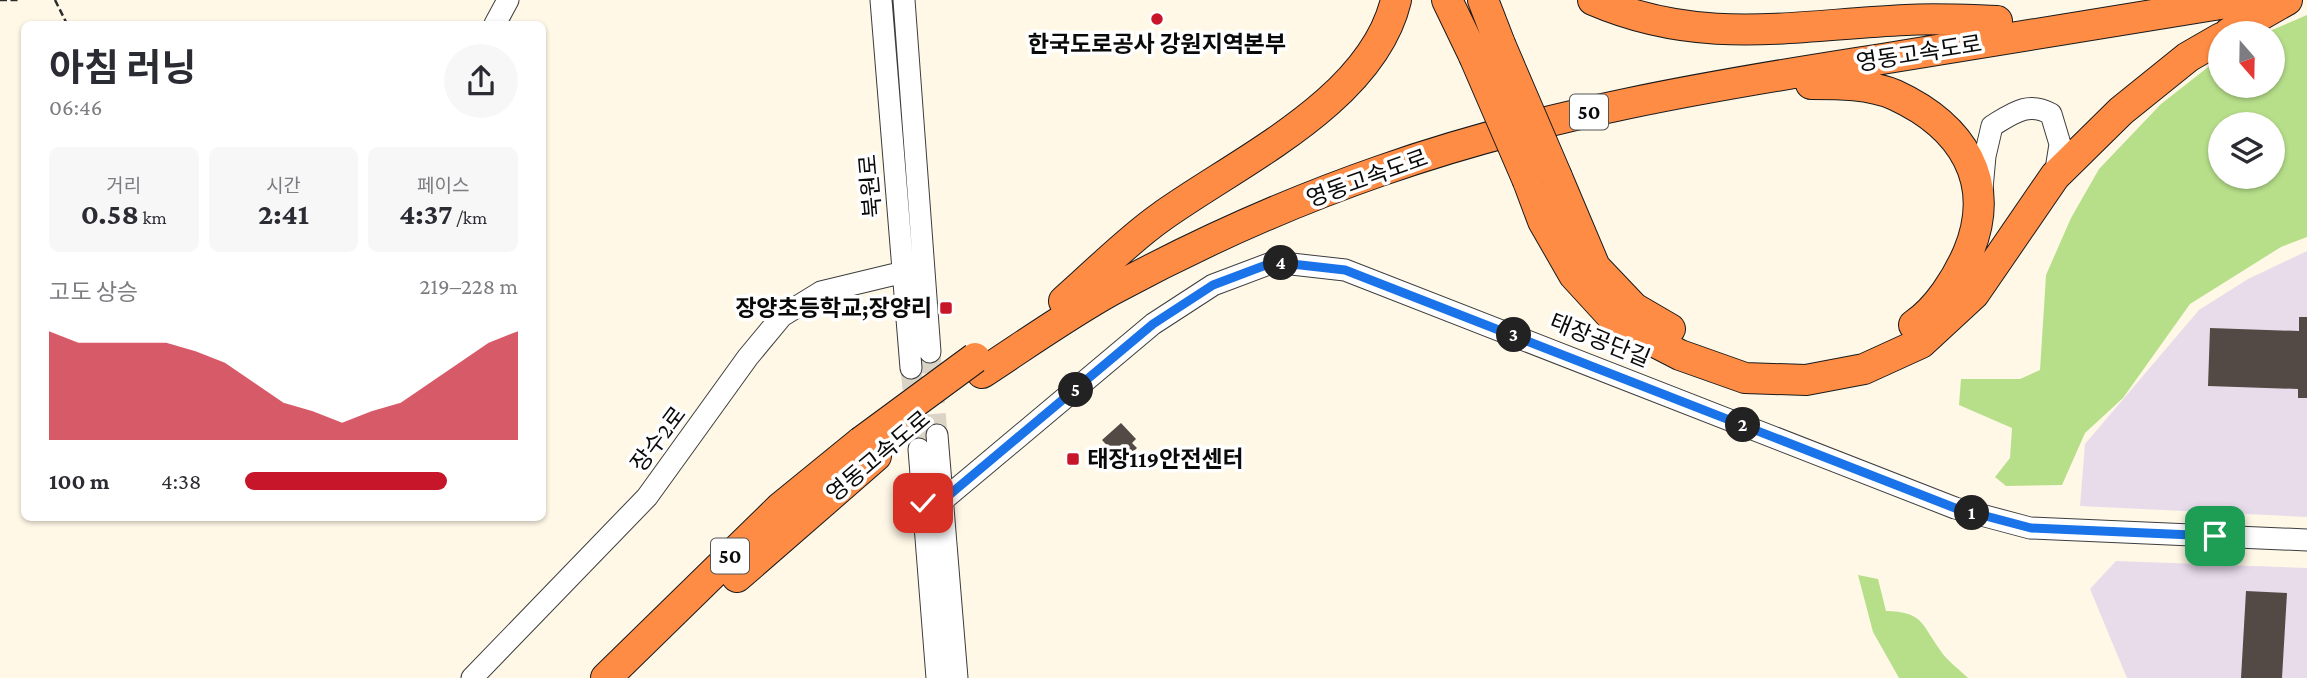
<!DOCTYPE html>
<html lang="ko">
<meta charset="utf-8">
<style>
body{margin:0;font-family:"Crimson Pro","Noto Sans KR",serif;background:#f7f7f7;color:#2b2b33;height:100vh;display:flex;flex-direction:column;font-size:26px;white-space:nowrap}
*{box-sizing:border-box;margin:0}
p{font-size:23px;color:#7c7c81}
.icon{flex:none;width:38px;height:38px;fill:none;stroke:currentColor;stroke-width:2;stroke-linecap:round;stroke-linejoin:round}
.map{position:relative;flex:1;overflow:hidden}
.drawer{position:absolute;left:21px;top:21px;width:525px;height:500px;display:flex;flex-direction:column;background:#fff;border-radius:10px;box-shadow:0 2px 5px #0004}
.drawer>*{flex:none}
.needle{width:46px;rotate:160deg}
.fabs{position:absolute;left:2208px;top:21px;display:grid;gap:14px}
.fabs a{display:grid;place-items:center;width:77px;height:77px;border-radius:50%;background:#fff;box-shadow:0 2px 5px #0004;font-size:35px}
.pin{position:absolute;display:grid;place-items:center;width:60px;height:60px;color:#fff;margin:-30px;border-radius:14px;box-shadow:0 4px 10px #0006}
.km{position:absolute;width:35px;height:35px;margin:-18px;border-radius:50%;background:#222;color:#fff;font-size:19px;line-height:35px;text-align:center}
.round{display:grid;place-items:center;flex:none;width:74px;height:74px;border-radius:37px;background:#f7f7f7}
.head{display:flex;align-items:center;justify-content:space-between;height:119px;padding:0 28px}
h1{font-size:38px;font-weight:700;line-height:52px}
.stats{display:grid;grid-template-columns:repeat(3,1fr);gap:10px;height:119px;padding:7px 28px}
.stats div{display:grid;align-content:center;border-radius:10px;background:#f7f7f7;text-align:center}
.stats b{font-size:30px;font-weight:700}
.stats small{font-size:19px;font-weight:400}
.stats p{font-size:19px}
.chart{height:196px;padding:14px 28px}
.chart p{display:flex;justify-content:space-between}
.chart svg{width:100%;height:126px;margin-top:7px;fill:#c7152a;opacity:.7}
ul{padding:0 28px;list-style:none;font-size:23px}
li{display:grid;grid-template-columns:112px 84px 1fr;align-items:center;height:52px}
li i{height:18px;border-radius:9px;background:#c7152a}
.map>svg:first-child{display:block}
.industrial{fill:#e8dceb}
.forest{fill:#b7df8a;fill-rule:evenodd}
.building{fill:#534a45}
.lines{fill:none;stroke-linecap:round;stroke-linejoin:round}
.minor-tunnel{stroke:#dad4c6;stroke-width:21;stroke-dasharray:21 10;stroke-linecap:butt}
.minor-casing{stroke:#3d3d3d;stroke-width:23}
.highway-casing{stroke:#1b1b1b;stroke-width:32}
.path{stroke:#2c2c2c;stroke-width:2.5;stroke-dasharray:7 3.5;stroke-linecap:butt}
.minor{stroke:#fff;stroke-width:21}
.highway{stroke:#ff8c45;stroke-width:30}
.highway-bridge-casing{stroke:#1b1b1b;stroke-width:32;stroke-linecap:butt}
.highway-bridge{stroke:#ff8c45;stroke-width:30}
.route-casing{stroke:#fff;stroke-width:14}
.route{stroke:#1a73e8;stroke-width:9}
.poi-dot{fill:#c7152a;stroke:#fff;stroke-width:2.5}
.labels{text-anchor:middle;stroke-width:7;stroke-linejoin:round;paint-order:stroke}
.shield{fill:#fff;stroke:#545454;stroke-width:2}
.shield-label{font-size:21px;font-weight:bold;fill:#0a0a0a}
.poi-label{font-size:23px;font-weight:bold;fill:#0a0a0a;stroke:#fff}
.street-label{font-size:23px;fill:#0a0a0a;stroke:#fff}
</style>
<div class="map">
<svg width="2307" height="678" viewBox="0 0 2307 678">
<rect width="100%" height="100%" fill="#fff8e7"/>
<path class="industrial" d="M2307,251V517L2080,506L2085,444L2199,310L2248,279Z
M2116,561L2307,568V678H2127L2090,589Z"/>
<path class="forest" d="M2307,15V237L2281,247L2190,304L2123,398L2085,433L2062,485L2006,486L1995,477L2010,458L2012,428L1959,405L1961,379H2020L2040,370L2046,275L2071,218L2099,169L2161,104L2221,57V86H2273V33H2265ZM2273,124V177H2221V124Z
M1858,575L1878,579L1886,611C1923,612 1921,623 1940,650C1947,661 1959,669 1968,678H1899L1873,632Z"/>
<path class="building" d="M2299,317H2307V398H2298V389L2208,386L2210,328L2299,331Z
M1121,423L1136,439L1132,443L1137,448L1122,462L1102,440Z
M2246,591L2287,593L2282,678H2241Z"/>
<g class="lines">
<path class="minor-tunnel" d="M930,352L937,435
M911,368L919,449"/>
<defs>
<path id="minor" d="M881,0L911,368
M904,0L930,352
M495,24L508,0
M1982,189L1985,156L1992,126C2013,113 2028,101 2051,114L2060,144L2055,176
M937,435L957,678
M919,449L937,678
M942,501L1153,324L1213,285L1274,262L1345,270L1955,508L2030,528L2307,540
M472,678L647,497L748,357L782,316L821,292L904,272L924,273"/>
<path id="highway" d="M1447,0L1474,56
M1483,0L1500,44
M1593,0C1702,47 1794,25 1906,20C1936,18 1967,20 1997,21
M2229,33L2287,0
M1811,84C1838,84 1870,84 1895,95C1962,126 1998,181 1968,253C1957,278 1938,309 1914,325
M1557,177L1595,267L1634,308L1670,329
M1528,181L1543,221L1574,275L1618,323L1680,355L1745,378L1806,380L1864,369L1921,343L1974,294L2055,176L2121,111L2188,57L2221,38
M1064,301C1096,273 1127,241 1161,217C1239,161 1372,101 1396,0
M982,373C1025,345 1067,315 1112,290C1197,244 1288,203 1380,171C1542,114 1713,85 1882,59C2003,39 2124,20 2245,0
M737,577L876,456
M606,678L780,508L861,442"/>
</defs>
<use href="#minor" class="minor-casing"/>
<use href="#highway" class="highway-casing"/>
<path class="path" d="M0,0H21
M55,0L67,24"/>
<use href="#minor" class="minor"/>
<use href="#highway" class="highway"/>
<defs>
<path id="highway-bridge" d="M1500,44L1557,177
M1474,56L1528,181
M861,442L975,358"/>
</defs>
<use href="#highway-bridge" class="highway-bridge-casing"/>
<use href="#highway-bridge" class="highway-bridge"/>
</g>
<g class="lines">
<defs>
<path id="route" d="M923,503L942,501L1153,324L1213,285L1274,262L1345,270L1955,508L2031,528L2215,536"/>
</defs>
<use href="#route" class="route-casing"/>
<use href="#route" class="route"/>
</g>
<g class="poi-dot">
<circle cx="1157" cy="19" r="7"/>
<rect x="939" y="301" width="14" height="14" rx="3.5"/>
<rect x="1066" y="452" width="14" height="14" rx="3.5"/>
</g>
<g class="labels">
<g class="shield">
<rect x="1570" y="94.5" width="38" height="35" rx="5"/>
<rect x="711" y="538.5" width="38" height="35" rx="5"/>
</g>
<g class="shield-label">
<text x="1589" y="119">50</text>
<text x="730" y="563">50</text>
</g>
<g class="poi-label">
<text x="1157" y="52">한국도로공사 강원지역본부</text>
<text x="932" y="316" text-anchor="end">장양초등학교;장양리</text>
<text x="1087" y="467" text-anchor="start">태장119안전센터</text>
</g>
<g class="street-label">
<text transform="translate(1919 53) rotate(-9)" y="8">영동고속도로</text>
<text transform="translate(1367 178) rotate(-20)" y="8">영동고속도로</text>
<text transform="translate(870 186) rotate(-95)" y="8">북원로</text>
<text transform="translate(1600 340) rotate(22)" y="8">태장공단길</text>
<text transform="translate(658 439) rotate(-53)" y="8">장수2로</text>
<text transform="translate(878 456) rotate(-40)" y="8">영동고속도로</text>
</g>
</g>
</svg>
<div class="fabs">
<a><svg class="needle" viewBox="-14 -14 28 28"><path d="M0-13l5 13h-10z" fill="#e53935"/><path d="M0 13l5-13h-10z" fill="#7c7c81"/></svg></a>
<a><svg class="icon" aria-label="layers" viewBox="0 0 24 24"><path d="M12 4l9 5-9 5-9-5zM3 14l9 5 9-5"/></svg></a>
</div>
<div class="pin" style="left:2215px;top:536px;background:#1e9e55"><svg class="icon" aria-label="arrive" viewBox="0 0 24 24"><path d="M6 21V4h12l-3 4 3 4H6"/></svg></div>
<div class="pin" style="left:923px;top:503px;background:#d93025"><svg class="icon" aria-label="check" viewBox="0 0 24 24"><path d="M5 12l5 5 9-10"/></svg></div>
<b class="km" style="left:1972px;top:513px">1</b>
<b class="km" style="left:1743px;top:425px">2</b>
<b class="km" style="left:1514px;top:335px">3</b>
<b class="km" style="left:1281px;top:263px">4</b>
<b class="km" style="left:1076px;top:390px">5</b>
<section class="drawer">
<div class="head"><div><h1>아침 러닝</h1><p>06:46</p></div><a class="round"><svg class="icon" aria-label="share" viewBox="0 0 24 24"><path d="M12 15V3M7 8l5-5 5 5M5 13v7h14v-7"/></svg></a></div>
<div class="stats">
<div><p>거리</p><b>0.58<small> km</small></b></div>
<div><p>시간</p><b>2:41</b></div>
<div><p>페이스</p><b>4:37<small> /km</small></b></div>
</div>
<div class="chart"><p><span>고도 상승</span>219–228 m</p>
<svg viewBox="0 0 160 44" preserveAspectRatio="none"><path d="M0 44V6L10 10L20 10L30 10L40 10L50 13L60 17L70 24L80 31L90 34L100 38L110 34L120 31L130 24L140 17L150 10L160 6V44z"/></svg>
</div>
<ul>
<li><b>100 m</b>4:38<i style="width:74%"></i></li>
</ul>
</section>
</div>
